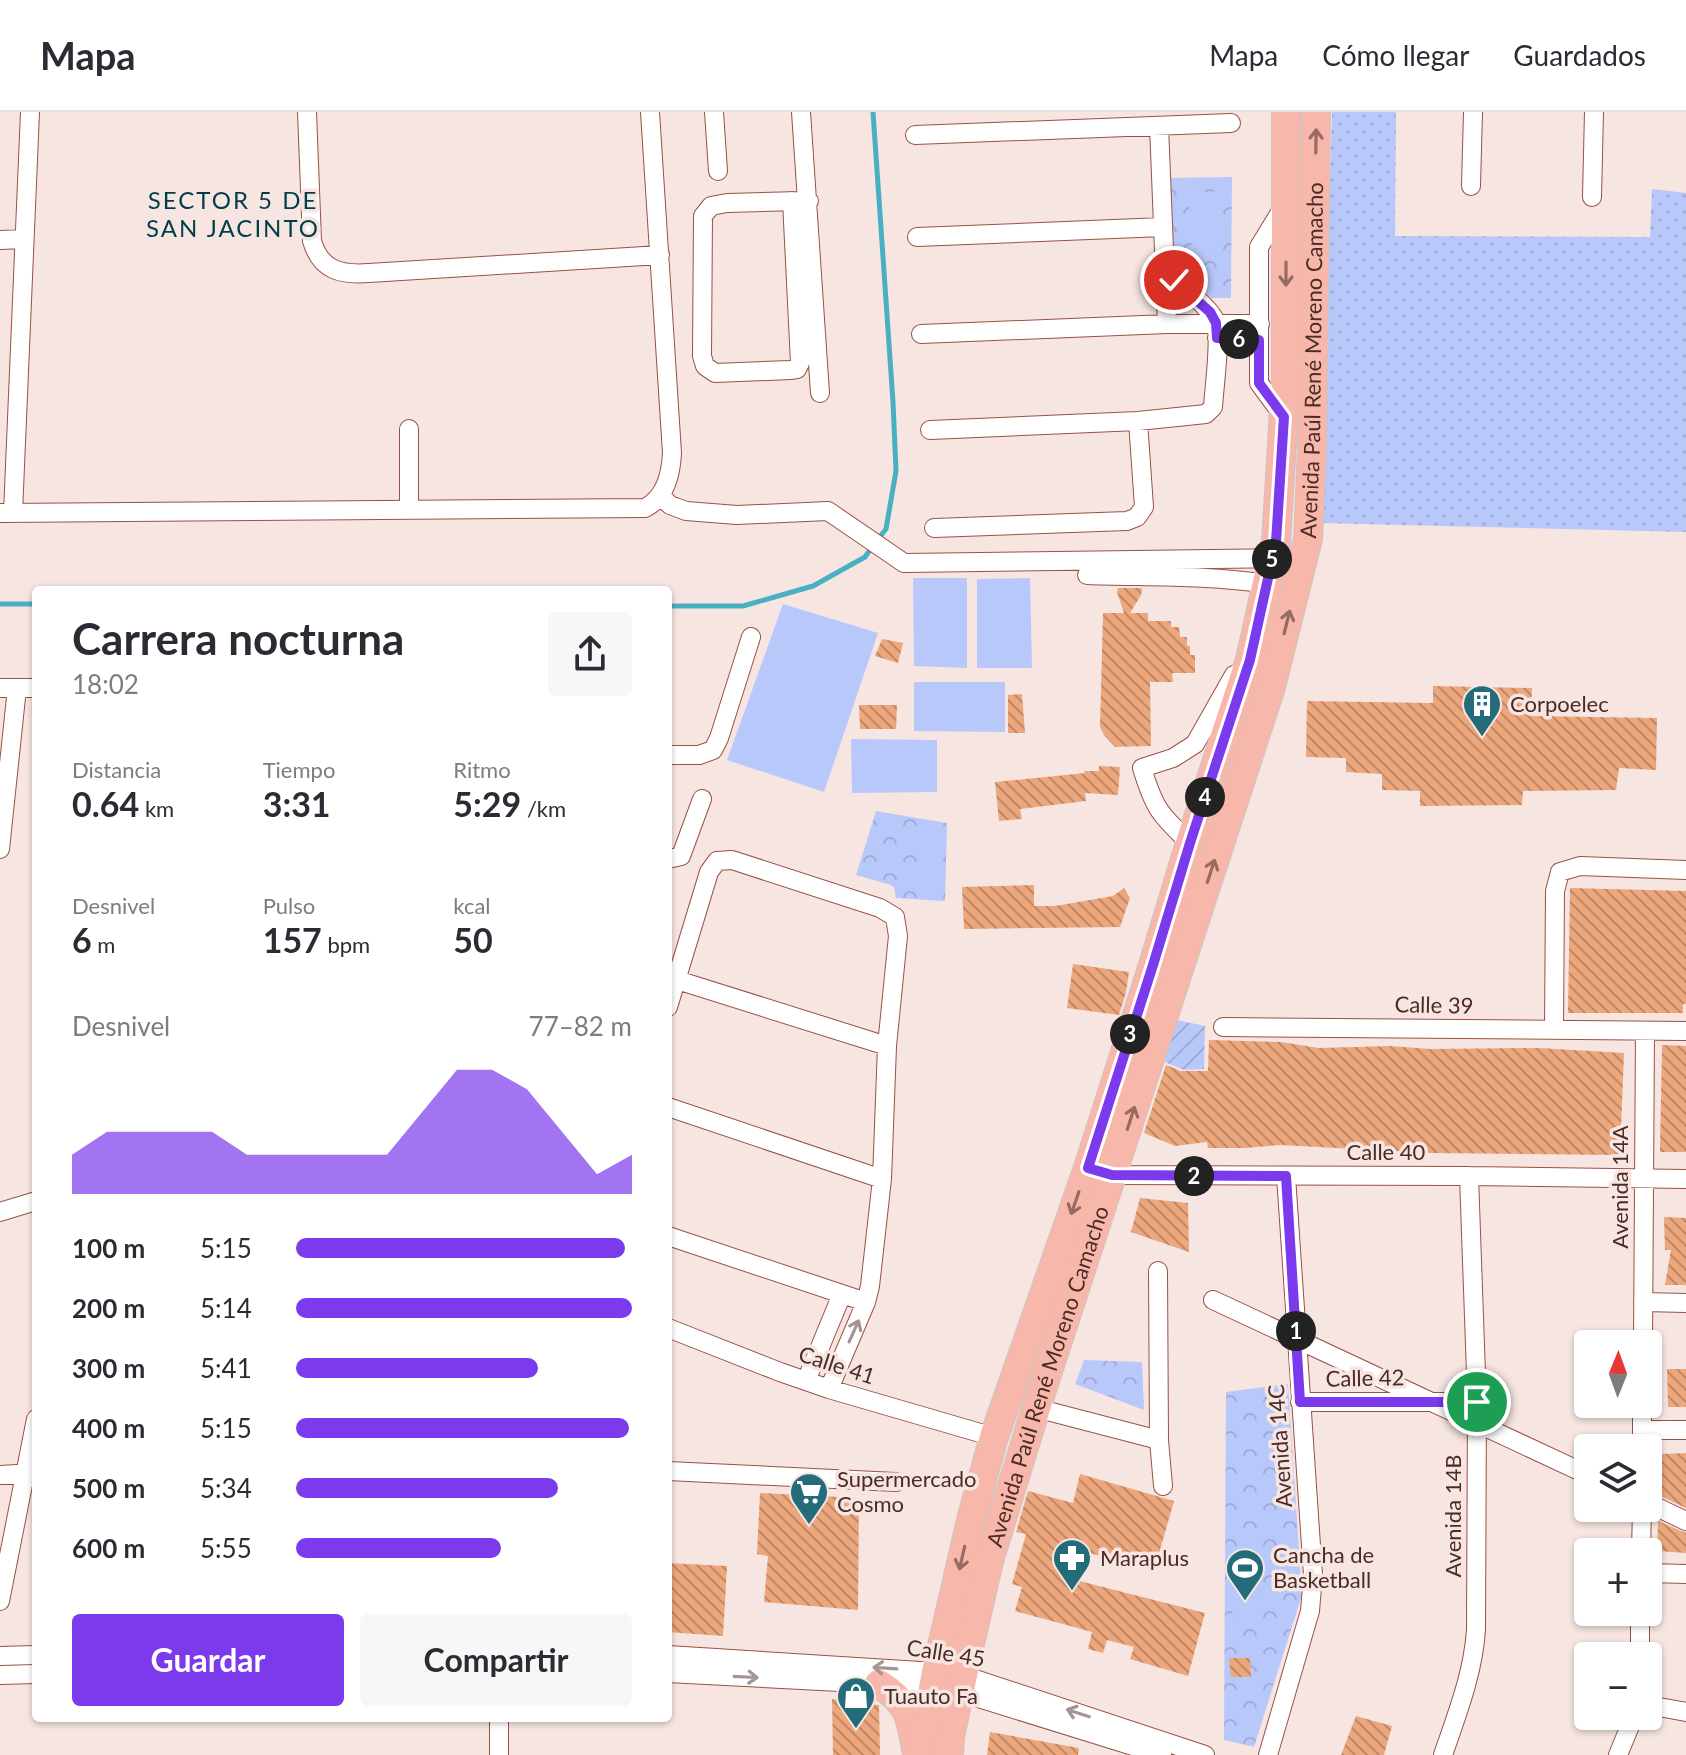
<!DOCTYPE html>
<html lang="es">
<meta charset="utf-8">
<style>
body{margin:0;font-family:Lato,sans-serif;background:#f7f7f7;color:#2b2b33;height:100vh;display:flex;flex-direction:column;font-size:30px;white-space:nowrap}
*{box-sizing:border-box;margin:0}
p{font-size:26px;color:#7c7c81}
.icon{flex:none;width:44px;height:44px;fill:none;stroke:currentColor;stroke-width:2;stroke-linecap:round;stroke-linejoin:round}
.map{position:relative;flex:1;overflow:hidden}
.details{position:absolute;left:32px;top:474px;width:640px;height:1136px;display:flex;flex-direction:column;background:#fff;border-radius:8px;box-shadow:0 2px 6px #0004}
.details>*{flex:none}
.needle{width:52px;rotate:1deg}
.tools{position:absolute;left:1574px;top:1218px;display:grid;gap:16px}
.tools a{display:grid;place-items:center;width:88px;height:88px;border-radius:8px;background:#fff;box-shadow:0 2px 6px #0004;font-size:40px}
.pin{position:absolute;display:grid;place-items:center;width:68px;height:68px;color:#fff;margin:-34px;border:4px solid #fff;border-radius:50%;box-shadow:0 2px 8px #0007}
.km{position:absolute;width:40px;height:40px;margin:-20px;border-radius:50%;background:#222;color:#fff;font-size:22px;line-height:40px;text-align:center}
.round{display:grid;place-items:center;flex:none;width:84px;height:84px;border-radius:8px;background:#f7f7f7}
.overview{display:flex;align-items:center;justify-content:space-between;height:136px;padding:0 40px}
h1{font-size:44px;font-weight:700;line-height:60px}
.metrics{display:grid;grid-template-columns:repeat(3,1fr);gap:12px;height:136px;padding:8px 40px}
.metrics div{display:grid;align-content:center}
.metrics b{font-size:34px;font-weight:700}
.metrics small{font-size:22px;font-weight:400}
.metrics p{font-size:22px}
.chart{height:224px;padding:16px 40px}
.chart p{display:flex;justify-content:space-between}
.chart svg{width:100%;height:144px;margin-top:8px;fill:#7c3aed;opacity:.7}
.cta{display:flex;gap:16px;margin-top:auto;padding:16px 40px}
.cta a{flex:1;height:92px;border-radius:8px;background:#7c3aed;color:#fff;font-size:32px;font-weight:700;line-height:92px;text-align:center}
.cta a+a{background:#f7f7f7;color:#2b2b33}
ul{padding:0 40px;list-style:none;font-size:26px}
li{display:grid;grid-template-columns:128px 96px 1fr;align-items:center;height:60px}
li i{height:20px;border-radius:10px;background:#7c3aed}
header{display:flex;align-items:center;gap:48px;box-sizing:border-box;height:112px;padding:0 40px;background:#fff;border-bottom:2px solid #e1e1e2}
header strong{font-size:38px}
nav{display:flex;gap:44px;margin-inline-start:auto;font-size:28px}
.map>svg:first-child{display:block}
.grass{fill:url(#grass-dots)}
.park{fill:url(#park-crowns)}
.garden{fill:url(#garden-furrows)}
.pitch{fill:#b9c8fa}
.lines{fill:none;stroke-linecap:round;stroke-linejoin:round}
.stream{stroke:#49b0c4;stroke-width:5}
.building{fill:url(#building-back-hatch)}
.minor-casing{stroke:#995143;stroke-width:20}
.primary-casing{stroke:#cdc4c2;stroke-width:30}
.minor{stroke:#fff;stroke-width:18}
.primary{stroke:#f7b7aa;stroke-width:28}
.oneway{stroke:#986a61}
.oneway2{stroke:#a59592}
.route-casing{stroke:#fff;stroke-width:16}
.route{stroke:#7c3aed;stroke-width:10}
.labels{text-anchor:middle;stroke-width:7;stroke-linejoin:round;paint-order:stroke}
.street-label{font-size:22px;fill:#4b2b25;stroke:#f7e5e2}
.poi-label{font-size:22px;fill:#4b2b25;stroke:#f7e5e2;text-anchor:start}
.neighbourhood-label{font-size:24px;letter-spacing:2px;fill:#003f49;stroke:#f7e5e2}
</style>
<header>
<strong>Mapa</strong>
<nav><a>Mapa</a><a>Cómo llegar</a><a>Guardados</a></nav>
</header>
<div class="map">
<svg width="1686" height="1643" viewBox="0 0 1686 1643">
<defs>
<pattern id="grass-dots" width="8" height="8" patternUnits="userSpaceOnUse" patternTransform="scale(2)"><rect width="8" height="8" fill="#b9c8fa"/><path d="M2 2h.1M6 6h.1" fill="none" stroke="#a1acd6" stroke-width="1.8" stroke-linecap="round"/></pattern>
<pattern id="park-crowns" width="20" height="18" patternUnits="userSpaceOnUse" patternTransform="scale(2)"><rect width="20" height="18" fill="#b9c8fa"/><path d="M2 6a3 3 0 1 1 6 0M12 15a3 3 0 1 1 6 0" fill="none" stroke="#a1acd6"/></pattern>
<pattern id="garden-furrows" width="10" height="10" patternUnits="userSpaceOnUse" patternTransform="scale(2)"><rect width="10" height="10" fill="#b9c8fa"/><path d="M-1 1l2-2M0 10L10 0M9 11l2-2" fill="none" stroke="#a1acd6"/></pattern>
<pattern id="building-back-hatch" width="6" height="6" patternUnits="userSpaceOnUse" patternTransform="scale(2)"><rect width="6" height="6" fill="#eca77d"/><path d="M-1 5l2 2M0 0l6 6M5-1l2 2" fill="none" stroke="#c18866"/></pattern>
</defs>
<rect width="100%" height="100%" fill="#f7e5e2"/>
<path class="grass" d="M1332,0H1396L1395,124L1650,125L1652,77L1686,81V420L1320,411Z"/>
<path class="park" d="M1232,65L1231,186H1212L1173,152L1167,66Z
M876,699L947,711L945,789L896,786L894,776L891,773L856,763Z
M1084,1248L1142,1250L1144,1298L1075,1272Z
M1288,1272L1302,1483L1254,1635L1224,1628L1226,1280Z"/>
<path class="garden" d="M1172,907L1205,914L1204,957L1184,958L1160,948Z"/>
<path class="pitch" d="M1220,79L1223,139L1192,140L1189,81Z
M913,466H967V556L914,554Z
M1030,466L1032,556H977V467Z
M783,492L878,521L824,680L727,648Z
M914,570H1005V620L914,619Z
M851,627L937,628V680L852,681Z
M918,718H943L941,778L916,776Z
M1233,1479L1258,1480L1257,1508L1232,1505Z"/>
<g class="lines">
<path class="stream" d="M873,0L893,290L896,359L886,417L878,427
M0,492H36
M668,494H743L813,474L865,445L872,435"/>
</g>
<path class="building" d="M1118,476H1142L1141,483L1130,501H1148V509H1171V515H1179L1180,525H1187V534H1190V543H1195V561H1172L1173,570H1150L1151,634L1115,635L1104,623L1100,615L1103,501H1124L1117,480Z
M882,527L903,531L898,551L875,544Z
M1433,574L1532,576L1531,604L1657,606L1656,658L1619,656L1616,678L1523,679L1522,693L1420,694V679L1382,678V662L1346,660V646L1306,645L1307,589L1433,591Z
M1022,582L1025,621H1008V583Z
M859,593H897L896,617H860Z
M1099,654L1120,655L1118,683L1085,681L1086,689L1020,697L1022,707L999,709L995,670L1085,661L1084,659H1099Z
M1034,773V794H1055L1113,784L1124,776L1130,786L1120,815L964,817L962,775Z
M1570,776L1686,779V892H1683V901H1568Z
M1073,852L1129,860L1126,880L1119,903L1067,896Z
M1209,928L1281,930L1319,936L1390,934L1430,937L1539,936L1624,941L1620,1043L1430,1041L1280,1033L1245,1036H1208L1207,1030L1175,1034L1144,1021L1166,953L1181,959H1208Z
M1662,933L1686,934V1040H1660Z
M1140,1086L1188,1091L1189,1140L1131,1120Z
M1664,1105L1686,1106V1173H1665L1671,1138H1665Z
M1667,1257H1686V1295H1668Z
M1686,1341V1396L1658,1383V1379H1657L1662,1342Z
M1080,1362L1174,1389L1154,1459L1072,1436L1064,1465L1205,1501L1188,1564L1130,1547L1134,1535L1107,1528L1103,1541L1088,1537L1092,1520L1015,1499L1022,1475L1012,1472L1026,1422L1016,1420L1028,1379L1073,1391Z
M760,1381L859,1386L858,1498L764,1490L768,1444L757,1442Z
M1658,1409L1686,1421V1441L1657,1439Z
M668,1451L727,1454L723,1524L668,1520Z
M1229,1546H1250L1251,1565H1231Z
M832,1587L879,1593L880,1643H833Z
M1356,1604L1392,1614L1384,1643H1341Z
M990,1620L1079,1636L1078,1643H987Z"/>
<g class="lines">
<defs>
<path id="minor" d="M307,0L312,129C321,159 341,163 369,161L660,143
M714,0L718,59
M801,0L820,281
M1159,14L1167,212
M915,23L1231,11
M1471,74L1473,0
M1592,85L1594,0
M792,89L800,251L797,257L790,258L715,261L705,254L702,244L703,104L711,94L727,91L800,89H809
M917,125L1163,115
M0,128L24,127
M921,222L1167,212H1260
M1217,226L1259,228
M1284,305L1259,271V135L1284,94
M930,318L1138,309L1206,302L1213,295C1214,277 1221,227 1216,211C1212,196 1178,171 1165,163
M660,383L670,393L686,399L737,403L828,399L904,451L1283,446
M409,398V317
M0,401L645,396C665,386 671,362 672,341L650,0
M13,401L30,0
M934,416L1127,409L1137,405L1144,395L1138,309
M1087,463C1147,465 1208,463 1267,472
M0,576H36
M668,643H699L713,638L719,626L751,525
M1190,731C1160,703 1154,696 1142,656L1173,646L1195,632L1234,563
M0,737L17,576
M668,747L681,744L702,687
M677,868L887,934
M668,895L709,760L717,749L732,748L880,796L895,805L898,824L887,934L882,1067L870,1174L866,1190L829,1277
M1223,915L1686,919
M1554,918L1555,779L1560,760L1580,754L1686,758
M668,995L882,1067
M1105,1061L1112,1063L1469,1064L1686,1067
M0,1100L36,1089
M668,1124L866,1190
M1158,1159L1159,1328L1163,1374
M1213,1188L1588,1363
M1643,1190L1686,1191
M668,1216L780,1260L829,1277L994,1325
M1643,1232L1645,919
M806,1269L842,1182
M1300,1290H1477
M1036,1296L1159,1328
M1642,1318H1686
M1642,1336V1292
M668,1359L896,1370
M0,1363L33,1361
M1648,1391L1686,1409
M1641,1440L1642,1396
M1648,1461L1686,1462
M0,1489L36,1307
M668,1543L936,1560L963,1563L1205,1643
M0,1544L36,1543
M1640,1544V1500
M668,1561L879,1572L959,1580L1162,1643
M0,1563L36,1562
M1648,1593L1686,1600
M499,1606V1643
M1268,1643L1310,1499L1313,1463L1286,1064
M1443,1643C1457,1602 1473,1562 1476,1518L1477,1290L1469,1064
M1618,1643L1634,1604"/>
<g id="primary">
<path d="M879,1572C909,1591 910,1604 916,1637"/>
<path d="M921,1643L936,1560L972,1404L994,1325L1088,1056L1153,853L1190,731L1250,548L1276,430L1286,265V0"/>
<path id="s1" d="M949,1643L950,1625L963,1563L989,1449L1036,1296L1271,575L1308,427L1312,335L1316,0"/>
</g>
</defs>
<use href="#minor" class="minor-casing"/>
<use href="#primary" class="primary-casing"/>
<use href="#minor" class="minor"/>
<use href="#primary" class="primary"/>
</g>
<defs><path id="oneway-shaft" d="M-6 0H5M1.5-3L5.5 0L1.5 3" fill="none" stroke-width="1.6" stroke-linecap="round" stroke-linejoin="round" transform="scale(2)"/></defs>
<g class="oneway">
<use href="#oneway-shaft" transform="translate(1316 29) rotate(-89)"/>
<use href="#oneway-shaft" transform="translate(1286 162) rotate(90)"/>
<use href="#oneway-shaft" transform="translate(1287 510) rotate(-76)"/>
<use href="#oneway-shaft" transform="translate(1211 759) rotate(-72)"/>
<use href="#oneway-shaft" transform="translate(1131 1006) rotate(-72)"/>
<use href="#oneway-shaft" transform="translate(1075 1091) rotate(109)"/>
<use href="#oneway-shaft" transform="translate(962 1446) rotate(103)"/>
</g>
<g class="oneway2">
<use href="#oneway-shaft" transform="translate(854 1219) rotate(-66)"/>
<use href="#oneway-shaft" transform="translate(885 1556) rotate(-176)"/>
<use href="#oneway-shaft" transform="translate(746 1565) rotate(3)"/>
<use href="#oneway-shaft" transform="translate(1078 1601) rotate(-162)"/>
</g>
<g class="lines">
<defs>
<path id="route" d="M1174,168L1210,200L1216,211L1217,226L1259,228V271L1284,305L1276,430L1250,548L1190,731L1153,853L1088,1056L1112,1063L1286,1064L1300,1290H1477"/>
</defs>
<use href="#route" class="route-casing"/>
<use href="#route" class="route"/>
</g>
<defs>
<symbol id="building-pin" viewBox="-11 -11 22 30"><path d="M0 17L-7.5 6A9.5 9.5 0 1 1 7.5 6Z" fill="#246c79" stroke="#f7e5e2"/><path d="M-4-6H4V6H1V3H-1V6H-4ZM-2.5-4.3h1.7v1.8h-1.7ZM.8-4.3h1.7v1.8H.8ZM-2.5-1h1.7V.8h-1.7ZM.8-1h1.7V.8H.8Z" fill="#fff"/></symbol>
<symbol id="supermarket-pin" viewBox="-11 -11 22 30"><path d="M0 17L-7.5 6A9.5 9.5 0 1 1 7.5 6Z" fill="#246c79" stroke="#f7e5e2"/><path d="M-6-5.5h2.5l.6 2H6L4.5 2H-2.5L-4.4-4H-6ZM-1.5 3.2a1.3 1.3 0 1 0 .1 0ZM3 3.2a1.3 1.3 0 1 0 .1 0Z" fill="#fff"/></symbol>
<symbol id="pharmacy-pin" viewBox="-11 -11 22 30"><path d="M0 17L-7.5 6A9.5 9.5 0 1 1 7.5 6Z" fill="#246c79" stroke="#f7e5e2"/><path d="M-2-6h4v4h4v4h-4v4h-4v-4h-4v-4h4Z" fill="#fff"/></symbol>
<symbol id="stadium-pin" viewBox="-11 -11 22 30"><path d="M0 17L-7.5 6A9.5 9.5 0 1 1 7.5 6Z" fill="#246c79" stroke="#f7e5e2"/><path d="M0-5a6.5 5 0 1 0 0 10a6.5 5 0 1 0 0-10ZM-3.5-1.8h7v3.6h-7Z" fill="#fff"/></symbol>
<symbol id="shop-pin" viewBox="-11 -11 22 30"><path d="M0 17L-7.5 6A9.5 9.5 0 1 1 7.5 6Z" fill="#246c79" stroke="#f7e5e2"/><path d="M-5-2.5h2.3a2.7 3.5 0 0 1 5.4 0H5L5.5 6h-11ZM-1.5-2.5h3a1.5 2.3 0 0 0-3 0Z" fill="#fff"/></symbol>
</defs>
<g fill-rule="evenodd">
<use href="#building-pin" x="1460" y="570" width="44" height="60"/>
<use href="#supermarket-pin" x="787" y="1358" width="44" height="60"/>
<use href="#pharmacy-pin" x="1050" y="1424" width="44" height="60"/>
<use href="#stadium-pin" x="1223" y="1434" width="44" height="60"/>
<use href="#shop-pin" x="834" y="1562" width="44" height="60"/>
</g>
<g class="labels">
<g class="street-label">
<text dy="8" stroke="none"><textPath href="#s1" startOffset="1448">Avenida Paúl René Moreno Camacho</textPath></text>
<text transform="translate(1434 893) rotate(1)" y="8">Calle 39</text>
<text x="1386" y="1048">Calle 40</text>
<text transform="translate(1620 1075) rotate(-90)" y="8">Avenida 14A</text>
<text transform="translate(837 1253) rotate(18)" y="8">Calle 41</text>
<text dy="8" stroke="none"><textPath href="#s1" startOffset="392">Avenida Paúl René Moreno Camacho</textPath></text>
<text transform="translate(1365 1266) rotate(-1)" y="8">Calle 42</text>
<text transform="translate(1280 1334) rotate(-94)" y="8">Avenida 14C</text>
<text transform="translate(1453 1404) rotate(-90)" y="8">Avenida 14B</text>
<text transform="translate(946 1541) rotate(9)" y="8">Calle 45</text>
</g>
<g class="poi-label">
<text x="1510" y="600">Corpoelec</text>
<text x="837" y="1375">Supermercado<tspan x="837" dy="25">Cosmo</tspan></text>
<text x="1273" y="1451">Cancha de<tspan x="1273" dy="25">Basketball</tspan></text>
<text x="1100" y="1454">Maraplus</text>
<text x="884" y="1592">Tuauto Fa</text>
</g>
<g class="neighbourhood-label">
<text x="233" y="97">SECTOR 5 DE<tspan x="233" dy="28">SAN JACINTO</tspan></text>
</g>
</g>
</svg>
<div class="tools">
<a><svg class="needle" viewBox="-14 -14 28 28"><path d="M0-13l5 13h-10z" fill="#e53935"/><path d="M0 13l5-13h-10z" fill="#7c7c81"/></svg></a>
<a><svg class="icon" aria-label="layers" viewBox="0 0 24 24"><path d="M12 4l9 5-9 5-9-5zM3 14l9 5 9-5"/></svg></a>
<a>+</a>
<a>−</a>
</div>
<div class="pin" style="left:1477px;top:1290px;background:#1e9e55"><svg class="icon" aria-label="arrive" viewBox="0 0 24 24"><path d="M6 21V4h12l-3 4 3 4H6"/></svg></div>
<div class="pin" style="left:1174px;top:168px;background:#d93025"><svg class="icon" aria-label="check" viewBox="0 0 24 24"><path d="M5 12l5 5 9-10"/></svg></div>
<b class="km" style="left:1296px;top:1219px">1</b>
<b class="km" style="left:1194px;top:1064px">2</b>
<b class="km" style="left:1130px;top:922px">3</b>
<b class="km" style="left:1205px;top:685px">4</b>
<b class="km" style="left:1272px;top:447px">5</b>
<b class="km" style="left:1239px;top:227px">6</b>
<section class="details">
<div class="overview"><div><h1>Carrera nocturna</h1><p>18:02</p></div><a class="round"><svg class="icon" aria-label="share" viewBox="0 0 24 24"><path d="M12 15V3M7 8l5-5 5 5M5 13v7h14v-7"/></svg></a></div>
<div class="metrics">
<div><p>Distancia</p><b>0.64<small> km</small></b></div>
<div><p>Tiempo</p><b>3:31</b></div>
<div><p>Ritmo</p><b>5:29<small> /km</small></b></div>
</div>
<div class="metrics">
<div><p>Desnivel</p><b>6<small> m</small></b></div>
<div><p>Pulso</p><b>157<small> bpm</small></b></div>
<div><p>kcal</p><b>50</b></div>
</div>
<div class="chart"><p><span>Desnivel</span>77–82 m</p>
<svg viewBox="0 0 160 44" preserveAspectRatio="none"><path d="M0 44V32L10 25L20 25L30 25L40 25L50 32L60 32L70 32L80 32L90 32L100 19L110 6L120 6L130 12L140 25L150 38L160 32V44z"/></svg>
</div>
<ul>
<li><b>100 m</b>5:15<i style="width:98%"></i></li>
<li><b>200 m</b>5:14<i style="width:100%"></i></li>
<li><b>300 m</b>5:41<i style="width:72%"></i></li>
<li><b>400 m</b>5:15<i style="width:99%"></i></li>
<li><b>500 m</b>5:34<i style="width:78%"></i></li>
<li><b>600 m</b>5:55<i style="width:61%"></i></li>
</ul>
<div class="cta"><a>Guardar</a><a>Compartir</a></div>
</section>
</div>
